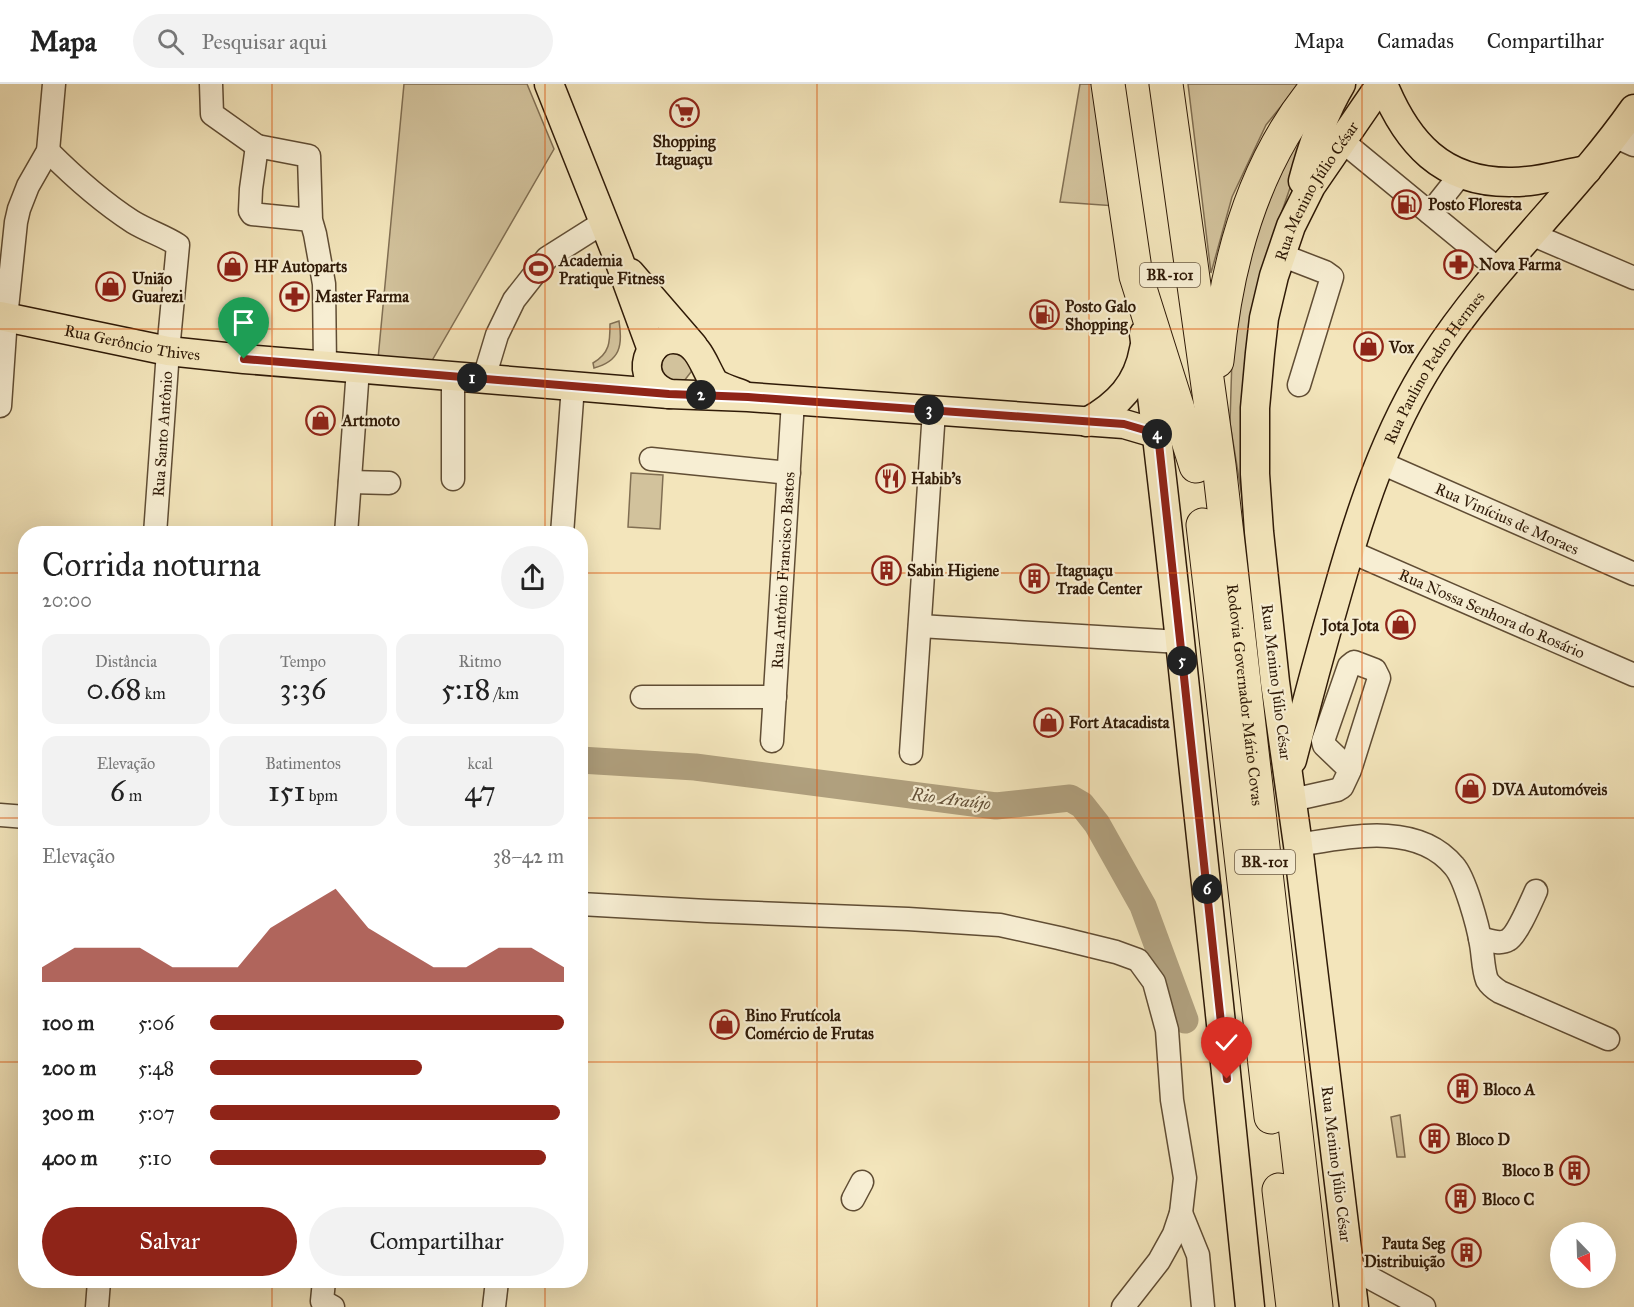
<!DOCTYPE html>
<html lang="pt">
<meta charset="utf-8">
<style>
body{margin:0;font-family:"IM FELL Great Primer",serif;background:#f2f2f2;color:#222;height:100vh;display:flex;flex-direction:column;font-size:22px;white-space:nowrap}
*{box-sizing:border-box;margin:0}
p{font-size:20px;color:#767676}
.icon{flex:none;width:33px;height:33px;fill:none;stroke:currentColor;stroke-width:2;stroke-linecap:round;stroke-linejoin:round}
.map{position:relative;flex:1;overflow:hidden}
.side{position:absolute;left:18px;top:442px;width:570px;height:762px;display:flex;flex-direction:column;background:#fff;border-radius:24px;box-shadow:0 6px 24px #0002}
.side>*{flex:none}
.needle{width:39px;rotate:157deg}
.buttons{position:absolute;left:1550px;top:1138px;display:grid;gap:12px}
.buttons a{display:grid;place-items:center;width:66px;height:66px;border-radius:50%;background:#fff;box-shadow:0 6px 24px #0002;font-size:30px}
.pin{position:absolute;display:grid;place-items:center;width:51px;height:51px;color:#fff;margin:-62px -26px;border-radius:50% 50% 50% 0;rotate:-45deg;box-shadow:0 0 6px #0007}
.pin .icon{rotate:45deg}
.km{position:absolute;width:30px;height:30px;margin:-15px;border-radius:50%;background:#222;color:#fff;font-size:16px;line-height:30px;text-align:center}
.round{display:grid;place-items:center;flex:none;width:63px;height:63px;border-radius:32px;background:#f2f2f2}
.headline{display:flex;align-items:center;justify-content:space-between;height:102px;padding:0 24px}
h1{font-size:33px;font-weight:600;line-height:45px}
.figures{display:grid;grid-template-columns:repeat(3,1fr);gap:9px;height:102px;padding:6px 24px}
.figures div{display:grid;align-content:center;border-radius:15px;background:#f2f2f2;text-align:center}
.figures b{font-size:30px;font-weight:600}
.figures small{font-size:16px;font-weight:400}
.figures p{font-size:16px}
.chart{height:168px;padding:12px 24px}
.chart p{display:flex;justify-content:space-between}
.chart svg{width:100%;height:108px;margin-top:6px;fill:#8f2418;opacity:.7}
.action{display:flex;gap:12px;margin-top:auto;padding:12px 24px}
.action a{flex:1;height:69px;border-radius:36px;background:#8f2418;color:#fff;font-size:24px;font-weight:600;line-height:69px;text-align:center}
.action a+a{background:#f2f2f2;color:#222}
ul{padding:0 24px;list-style:none;font-size:20px}
li{display:grid;grid-template-columns:96px 72px 1fr;align-items:center;height:45px}
li i{height:15px;border-radius:8px;background:#8f2418}
header{display:flex;align-items:center;gap:36px;box-sizing:border-box;height:84px;padding:0 30px;background:#fff;border-bottom:2px solid #e0e0e0}
header strong{font-size:28px}
nav{display:flex;gap:33px;margin-inline-start:auto;font-size:21px}
.search{width:420px;height:54px;background:#f2f2f2;display:flex;align-items:center;gap:15px;box-sizing:border-box;padding:0 21px;border-radius:33px;color:#767676;font-size:22px}
.map>svg:first-child{display:block}
.grass{fill:#d2c29c;stroke:#806e52;stroke-width:1.5}
.lines{fill:none;stroke-linecap:round;stroke-linejoin:round}
.river{stroke:#b0a07e;stroke-width:27}
.minor-casing{stroke:#604d34;stroke-width:25}
.major-casing{stroke:#2f1a07;stroke-width:31}
.highway-casing{stroke:#2f1a07;stroke-width:35}
.minor{stroke:#f7eed3;stroke-width:22}
.major{stroke:#f3e5bb;stroke-width:28}
.highway{stroke:#f3e5bb;stroke-width:33}
.route-casing{stroke:#fff;stroke-width:12}
.route{stroke:#8f2418;stroke-width:8}
.grid{fill:none;stroke:#df560c;stroke-width:1.5;stroke-opacity:0.55}
.labels{text-anchor:middle;stroke-width:4.5;stroke-linejoin:round;paint-order:stroke}
.shield{fill:#f7eed3;stroke:#6b5a44;stroke-width:1.5}
.shield-label{font-size:15px;font-weight:bold;fill:#2f1a07}
.poi-label{font-size:16px;font-weight:bold;fill:#2f1a07;stroke:#f7eed3;text-anchor:start}
.street-label{font-size:16px;fill:#2f1a07;stroke:#f7eed3}
.water-label{font-size:18px;font-style:italic;fill:#635037;stroke:#f7eed3}
</style>
<header>
<strong>Mapa</strong>
<div class="search"><svg class="icon" aria-label="search" viewBox="0 0 24 24"><circle cx="10" cy="10" r="6"/><path d="M15 15l6 6"/></svg>Pesquisar aqui</div>
<nav><a>Mapa</a><a>Camadas</a><a>Compartilhar</a></nav>
</header>
<div class="map">
<svg width="1634" height="1223" viewBox="0 0 1634 1223">
<rect width="100%" height="100%" fill="#f3e5bb"/>
<filter id="stains"><feTurbulence type="fractalNoise" baseFrequency=".00333" numOctaves="4"/><feColorMatrix values="0 0 0 0 .2 0 0 0 0 .09 0 0 0 0 .02 0 0 0 .5 -.17"/></filter>
<radialGradient id="worn" r=".72"><stop offset=".6" stop-color="#630" stop-opacity="0"/><stop offset="1" stop-color="#630" stop-opacity=".3"/></radialGradient>
<path class="grass" d="M404,0H527L554,65L430,280L378,275Z
M1080,0H1098L1116,122L1060,118Z
M1188,0H1299L1266,41L1232,113L1211,189Z
M1334,0L1303,66L1279,136L1249,456L1230,339L1233,240L1246,174L1275,97L1297,52Z
M619,237C623,262 620,277 594,284L593,279C610,269 610,258 610,240Z
M676,264L692,281L691,288L684,297L667,299L657,277Z
M631,389L663,391L660,445L628,443Z
M1400,1031L1405,1073H1397L1391,1033Z"/>
<g class="lines">
<path class="river" d="M580,676L695,683L996,722L1070,714L1082,721L1097,740L1143,822L1185,936"/>
<defs>
<g id="minor">
<path d="M211,0L212,30L257,62"/>
<path d="M1614,52L1634,61"/>
<path d="M1341,56L1499,186"/>
<path d="M48,67C74,93 102,118 133,138C148,147 164,152 178,161L168,267L155,450"/>
<path d="M1430,129L1461,90"/>
<path d="M311,136L252,130L250,127L251,105L257,62L309,72L311,136L315,150L324,200L325,282"/>
<path d="M1531,150L1634,194"/>
<path d="M1281,171L1325,188L1332,193L1299,301"/>
<path d="M453,292V395"/>
<path d="M484,294L497,251L514,216L547,174L604,138"/>
<path d="M0,322L6,234L16,138L19,125L28,102L48,67L54,0"/>
<path d="M651,375L789,389"/>
<path id="s1" d="M1379,378L1634,490"/>
<path d="M350,398L389,399"/>
<path d="M346,450L358,285"/>
<path d="M562,450L573,302"/>
<path id="s2" d="M1349,467L1634,591"/>
<path d="M920,542L1180,558"/>
<path d="M642,613H775"/>
<path id="s3" d="M772,657L793,317"/>
<path d="M911,669L934,327"/>
<path d="M1292,716L1337,706L1342,703L1350,686L1379,594L1375,586L1354,578L1349,582L1323,657L1324,661L1350,686"/>
<path d="M0,731L26,733"/>
<path d="M1298,761C1348,753 1417,737 1454,782C1465,794 1478,842 1481,860C1483,870 1483,886 1487,896C1490,901 1495,905 1500,908L1608,955"/>
<path d="M580,820L707,827L908,835L1000,841L1059,854L1116,868L1138,876L1154,898L1167,946L1172,1016L1185,1094L1181,1129L1174,1150L1159,1177L1123,1223"/>
<path d="M1480,854C1488,856 1500,861 1508,856C1517,851 1531,818 1536,807"/>
<path d="M853,1115L862,1098"/>
<path d="M1181,1129L1198,1171L1203,1223"/>
<path d="M1350,1183L1424,1223"/>
<path d="M324,1197L322,1217L333,1223"/>
<path d="M97,1223L99,1197"/>
<path d="M494,1223L497,1197"/>
</g>
<g id="major">
<path d="M549,0L619,176L652,266"/>
<path d="M1383,0C1407,59 1442,98 1509,98C1535,99 1562,90 1587,86"/>
<path d="M1303,97C1312,63 1323,30 1341,0"/>
<path d="M630,189L693,262"/>
<path id="s4" d="M0,232L168,267L244,275L669,310L748,313L1124,340L1158,350"/>
<path d="M1144,250C1163,390 1177,530 1192,670C1212,854 1232,1039 1250,1223"/>
<path d="M669,310C630,296 648,247 681,256C697,260 703,278 710,291C711,293 713,297 715,299C722,304 733,307 741,310"/>
<path d="M1087,338C1118,321 1138,300 1144,265"/>
<path id="s5" d="M1292,676C1306,621 1321,565 1337,510C1360,428 1386,348 1432,276C1490,185 1572,113 1634,25"/>
<path id="s6" d="M1354,1223L1298,761L1275,598L1259,448L1255,390V324L1260,269L1264,234L1274,192L1291,142L1311,102L1381,0"/>
</g>
<g id="highway">
<path d="M1108,0L1136,192L1196,382"/>
<path id="s7" d="M1166,0L1219,381L1316,1223"/>
<path d="M1217,277C1226,179 1254,77 1319,0"/>
<path d="M1203,441L1271,1033"/>
<path d="M1279,1106L1293,1223"/>
</g>
</defs>
<use href="#minor" class="minor-casing"/>
<use href="#major" class="major-casing"/>
<use href="#highway" class="highway-casing"/>
<use href="#minor" class="minor"/>
<use href="#major" class="major"/>
<use href="#highway" class="highway"/>
</g>
<g class="lines">
<defs>
<path id="route" d="M244,275L669,310L748,313L1124,340L1158,350L1227,995"/>
</defs>
<use href="#route" class="route-casing"/>
<use href="#route" class="route"/>
</g>
<path class="grid" d="M272,0V450M545,0V450M817,0V1223M1089,0V1223M1362,0V1223M0,245H1634M0,489H26M580,489H1634M0,734H26M580,734H1634M0,978H26M580,978H1634M272,1197V1223M545,1197V1223"/>
<defs>
<symbol id="supermarket-ring" viewBox="-11 -11 22 22"><circle r="9.5" fill="#f7eed3" stroke="#8f2418" stroke-width="1.5"/><path d="M-6-5.5h2.5l.6 2H6L4.5 2H-2.5L-4.4-4H-6ZM-1.5 3.2a1.3 1.3 0 1 0 .1 0ZM3 3.2a1.3 1.3 0 1 0 .1 0Z" fill="#8f2418"/></symbol>
<symbol id="fuel-ring" viewBox="-11 -11 22 22"><circle r="9.5" fill="#f7eed3" stroke="#8f2418" stroke-width="1.5"/><path d="M-5.5-6h7V0h2V4h1.3V-2.5L3-4.5l.8-.8L6-3V5H2.5V1h-1V6h-7ZM-4.2-4.7v3.2H.2V-4.7Z" fill="#8f2418"/></symbol>
<symbol id="pharmacy-ring" viewBox="-11 -11 22 22"><circle r="9.5" fill="#f7eed3" stroke="#8f2418" stroke-width="1.5"/><path d="M-2-6h4v4h4v4h-4v4h-4v-4h-4v-4h4Z" fill="#8f2418"/></symbol>
<symbol id="shop-ring" viewBox="-11 -11 22 22"><circle r="9.5" fill="#f7eed3" stroke="#8f2418" stroke-width="1.5"/><path d="M-5-2.5h2.3a2.7 3.5 0 0 1 5.4 0H5L5.5 6h-11ZM-1.5-2.5h3a1.5 2.3 0 0 0-3 0Z" fill="#8f2418"/></symbol>
<symbol id="stadium-ring" viewBox="-11 -11 22 22"><circle r="9.5" fill="#f7eed3" stroke="#8f2418" stroke-width="1.5"/><path d="M0-5a6.5 5 0 1 0 0 10a6.5 5 0 1 0 0-10ZM-3.5-1.8h7v3.6h-7Z" fill="#8f2418"/></symbol>
<symbol id="restaurant-ring" viewBox="-11 -11 22 22"><circle r="9.5" fill="#f7eed3" stroke="#8f2418" stroke-width="1.5"/><path d="M-5-6h1v4h1v-4h1v4h1v-4h1v5L-1.5 .5V6h-2V.5L-5-1ZM5-6V6H3V1.5H1.5Q1.5-4 5-6Z" fill="#8f2418"/></symbol>
<symbol id="building-ring" viewBox="-11 -11 22 22"><circle r="9.5" fill="#f7eed3" stroke="#8f2418" stroke-width="1.5"/><path d="M-4-6H4V6H1V3H-1V6H-4ZM-2.5-4.3h1.7v1.8h-1.7ZM.8-4.3h1.7v1.8H.8ZM-2.5-1h1.7V.8h-1.7ZM.8-1h1.7V.8H.8Z" fill="#8f2418"/></symbol>
</defs>
<g fill-rule="evenodd">
<use href="#supermarket-ring" x="668" y="12" width="33" height="33"/>
<use href="#fuel-ring" x="1390" y="104" width="33" height="33"/>
<use href="#pharmacy-ring" x="1442" y="164" width="33" height="33"/>
<use href="#shop-ring" x="216" y="166" width="33" height="33"/>
<use href="#stadium-ring" x="522" y="168" width="33" height="33"/>
<use href="#shop-ring" x="94" y="186" width="33" height="33"/>
<use href="#pharmacy-ring" x="278" y="196" width="33" height="33"/>
<use href="#fuel-ring" x="1028" y="214" width="33" height="33"/>
<use href="#shop-ring" x="1352" y="246" width="33" height="33"/>
<use href="#shop-ring" x="304" y="320" width="33" height="33"/>
<use href="#restaurant-ring" x="874" y="378" width="33" height="33"/>
<use href="#building-ring" x="870" y="470" width="33" height="33"/>
<use href="#building-ring" x="1018" y="478" width="33" height="33"/>
<use href="#shop-ring" x="1384" y="524" width="33" height="33"/>
<use href="#shop-ring" x="1032" y="622" width="33" height="33"/>
<use href="#shop-ring" x="1454" y="688" width="33" height="33"/>
<use href="#shop-ring" x="708" y="924" width="33" height="33"/>
<use href="#building-ring" x="1446" y="988" width="33" height="33"/>
<use href="#building-ring" x="1418" y="1038" width="33" height="33"/>
<use href="#building-ring" x="1558" y="1070" width="33" height="33"/>
<use href="#building-ring" x="1444" y="1098" width="33" height="33"/>
<use href="#building-ring" x="1450" y="1152" width="33" height="33"/>
</g>
<g class="labels">
<g class="shield">
<rect x="1140" y="179" width="60" height="24" rx="4.5"/>
<rect x="1235" y="766" width="60" height="24" rx="4.5"/>
</g>
<g class="shield-label">
<text x="1170" y="196">BR-101</text>
<text x="1265" y="783">BR-101</text>
</g>
<g class="poi-label">
<text x="684" y="63" text-anchor="middle">Shopping<tspan x="684" dy="18">Itaguaçu</tspan></text>
<text x="1428" y="126">Posto Floresta</text>
<text x="559" y="182">Academia<tspan x="559" dy="18">Pratique Fitness</tspan></text>
<text x="1479" y="186">Nova Farma</text>
<text x="254" y="188">HF Autoparts</text>
<text x="132" y="200">União<tspan x="132" dy="18">Guarezi</tspan></text>
<text x="315" y="218">Master Farma</text>
<text x="1065" y="228">Posto Galo<tspan x="1065" dy="18">Shopping</tspan></text>
<text x="1389" y="269">Vox</text>
<text x="342" y="342">Artmoto</text>
<text x="911" y="400">Habib's</text>
<text x="907" y="492">Sabin Higiene</text>
<text x="1056" y="492">Itaguaçu<tspan x="1056" dy="18">Trade Center</tspan></text>
<text x="1379" y="547" text-anchor="end">Jota Jota</text>
<text x="1069" y="644">Fort Atacadista</text>
<text x="1492" y="711">DVA Automóveis</text>
<text x="745" y="937">Bino Frutícola<tspan x="745" dy="18">Comércio de Frutas</tspan></text>
<text x="1483" y="1011">Bloco A</text>
<text x="1456" y="1061">Bloco D</text>
<text x="1554" y="1092" text-anchor="end">Bloco B</text>
<text x="1482" y="1121">Bloco C</text>
<text x="1445" y="1165" text-anchor="end">Pauta Seg<tspan x="1445" dy="18">Distribuição</tspan></text>
</g>
<g class="street-label">
<text dy="6" stroke="none"><textPath href="#s6" startOffset="1134">Rua Menino Júlio César</textPath></text>
<text dy="6" stroke="none"><textPath href="#s4" startOffset="135">Rua Gerôncio Thives</textPath></text>
<text dy="6" stroke="none"><textPath href="#s5" startOffset="420">Rua Paulino Pedro Hermes</textPath></text>
<text transform="translate(162 350) rotate(-86)" y="6">Rua Santo Antônio</text>
<text dy="6" stroke="none"><textPath href="#s1" startOffset="140">Rua Vinícius de Moraes</textPath></text>
<text dy="6" stroke="none"><textPath href="#s3" startOffset="171">Rua Antônio Francisco Bastos</textPath></text>
<text dy="6" stroke="none"><textPath href="#s2" startOffset="156">Rua Nossa Senhora do Rosário</textPath></text>
<text transform="translate(1277 598) rotate(83)" y="6">Rua Menino Júlio César</text>
<text dy="6" stroke="none"><textPath href="#s7" startOffset="616">Rodovia Governador Mário Covas</textPath></text>
<text transform="translate(1337 1080) rotate(83)" y="6">Rua Menino Júlio César</text>
</g>
<g class="water-label">
<text transform="translate(951 715) rotate(7)" y="6">Rio Araújo</text>
</g>
</g>
<rect width="100%" height="100%" filter="url(#stains)"/>
<rect width="100%" height="100%" fill="url(#worn)"/>
</svg>
<div class="buttons">
<a><svg class="needle" viewBox="-14 -14 28 28"><path d="M0-13l5 13h-10z" fill="#e53935"/><path d="M0 13l5-13h-10z" fill="#767676"/></svg></a>
</div>
<div class="pin" style="left:244px;top:275px;background:#1e9e55"><svg class="icon" aria-label="arrive" viewBox="0 0 24 24"><path d="M6 21V4h12l-3 4 3 4H6"/></svg></div>
<div class="pin" style="left:1227px;top:995px;background:#d93025"><svg class="icon" aria-label="check" viewBox="0 0 24 24"><path d="M5 12l5 5 9-10"/></svg></div>
<b class="km" style="left:472px;top:294px">1</b>
<b class="km" style="left:701px;top:311px">2</b>
<b class="km" style="left:929px;top:326px">3</b>
<b class="km" style="left:1157px;top:350px">4</b>
<b class="km" style="left:1182px;top:577px">5</b>
<b class="km" style="left:1207px;top:805px">6</b>
<section class="side">
<div class="headline"><div><h1>Corrida noturna</h1><p>20:00</p></div><a class="round"><svg class="icon" aria-label="share" viewBox="0 0 24 24"><path d="M12 15V3M7 8l5-5 5 5M5 13v7h14v-7"/></svg></a></div>
<div class="figures">
<div><p>Distância</p><b>0.68<small> km</small></b></div>
<div><p>Tempo</p><b>3:36</b></div>
<div><p>Ritmo</p><b>5:18<small> /km</small></b></div>
</div>
<div class="figures">
<div><p>Elevação</p><b>6<small> m</small></b></div>
<div><p>Batimentos</p><b>151<small> bpm</small></b></div>
<div><p>kcal</p><b>47</b></div>
</div>
<div class="chart"><p><span>Elevação</span>38–42 m</p>
<svg viewBox="0 0 160 44" preserveAspectRatio="none"><path d="M0 44V38L10 30L20 30L30 30L40 38L50 38L60 38L70 22L80 14L90 6L100 22L110 30L120 38L130 38L140 30L150 30L160 38V44z"/></svg>
</div>
<ul>
<li><b>100 m</b>5:06<i style="width:100%"></i></li>
<li><b>200 m</b>5:48<i style="width:60%"></i></li>
<li><b>300 m</b>5:07<i style="width:99%"></i></li>
<li><b>400 m</b>5:10<i style="width:95%"></i></li>
</ul>
<div class="action"><a>Salvar</a><a>Compartilhar</a></div>
</section>
</div>
